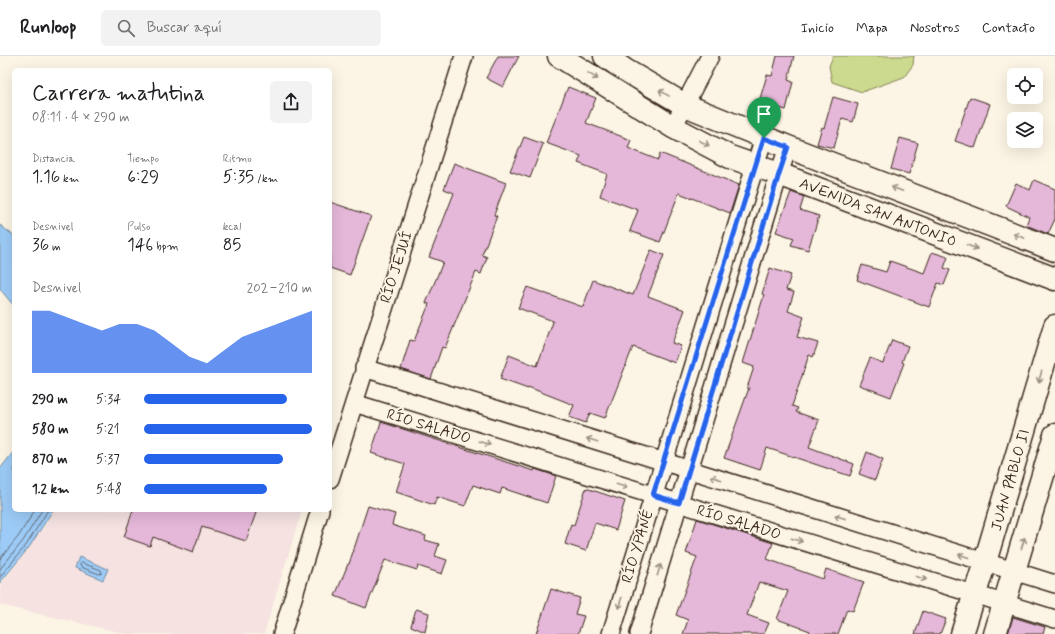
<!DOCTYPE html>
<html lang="es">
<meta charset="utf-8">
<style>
body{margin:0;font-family:Mynerve,sans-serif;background:#f2f2f2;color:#202124;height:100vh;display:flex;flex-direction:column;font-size:15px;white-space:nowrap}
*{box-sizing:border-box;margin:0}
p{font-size:13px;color:#757577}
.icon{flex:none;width:22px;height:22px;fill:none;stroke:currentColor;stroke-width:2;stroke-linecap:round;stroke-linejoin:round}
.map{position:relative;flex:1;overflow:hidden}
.panel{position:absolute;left:12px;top:12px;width:320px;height:444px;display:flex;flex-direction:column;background:#fff;border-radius:6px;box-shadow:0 4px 16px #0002}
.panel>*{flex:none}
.tools{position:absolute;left:1007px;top:12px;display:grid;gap:8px}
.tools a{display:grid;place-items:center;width:36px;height:36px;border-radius:6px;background:#fff;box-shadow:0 4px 16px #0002;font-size:20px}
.pin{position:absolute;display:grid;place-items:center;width:34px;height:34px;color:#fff;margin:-41px -17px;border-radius:50% 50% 50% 0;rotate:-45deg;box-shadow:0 0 4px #0007}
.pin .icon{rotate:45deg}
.round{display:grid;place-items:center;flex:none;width:42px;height:42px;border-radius:6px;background:#f2f2f2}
.overview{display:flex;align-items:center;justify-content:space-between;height:68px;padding:0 20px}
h1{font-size:22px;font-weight:600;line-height:30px}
.metrics{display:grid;grid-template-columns:repeat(3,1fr);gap:6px;height:68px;padding:4px 20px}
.metrics div{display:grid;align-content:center}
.metrics b{font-size:17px;font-weight:600}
.metrics small{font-size:11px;font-weight:400}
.metrics p{font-size:11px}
.chart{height:112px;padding:8px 20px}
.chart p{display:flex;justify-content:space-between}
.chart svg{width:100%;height:72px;margin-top:4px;fill:#2563eb;opacity:.7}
ul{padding:0 20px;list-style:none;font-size:13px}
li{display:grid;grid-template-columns:64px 48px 1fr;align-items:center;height:30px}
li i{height:10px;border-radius:5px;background:#2563eb}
header{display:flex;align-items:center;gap:24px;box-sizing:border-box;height:56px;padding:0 20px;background:#fff;border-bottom:1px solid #e0e0e0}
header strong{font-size:19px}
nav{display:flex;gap:22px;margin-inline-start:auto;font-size:14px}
.search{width:280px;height:36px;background:#f2f2f2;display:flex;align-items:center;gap:10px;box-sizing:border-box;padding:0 14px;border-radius:6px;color:#757577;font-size:15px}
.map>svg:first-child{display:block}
.built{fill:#f5e2e1}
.green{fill:#cbda8e;stroke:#838256}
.water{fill:#9ccbf7;stroke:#758ba0}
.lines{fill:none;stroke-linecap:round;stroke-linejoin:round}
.shore{stroke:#626a75;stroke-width:1}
.building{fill:#e5b7d9;stroke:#3b2a1e}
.street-casing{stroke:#3b2a1e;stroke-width:20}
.secondary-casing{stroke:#3b2a1e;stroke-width:25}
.primary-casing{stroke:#3b2a1e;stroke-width:25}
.street{stroke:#fcf5e5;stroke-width:17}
.secondary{stroke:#fcf5e5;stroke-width:22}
.primary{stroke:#fcf5e5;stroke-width:22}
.oneway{stroke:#9c9082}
.route-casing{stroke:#fff;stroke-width:8}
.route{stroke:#2563eb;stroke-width:5}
.labels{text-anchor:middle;stroke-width:3.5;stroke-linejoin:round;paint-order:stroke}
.street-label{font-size:15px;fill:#3b2a1e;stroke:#fcf5e5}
</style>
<header>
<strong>Runloop</strong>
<div class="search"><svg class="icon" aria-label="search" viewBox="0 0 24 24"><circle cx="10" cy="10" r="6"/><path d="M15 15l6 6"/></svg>Buscar aquí</div>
<nav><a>Inicio</a><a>Mapa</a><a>Nosotros</a><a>Contacto</a></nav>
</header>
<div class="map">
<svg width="1055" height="578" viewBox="0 0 1055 578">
<rect width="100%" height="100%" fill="#fcf5e5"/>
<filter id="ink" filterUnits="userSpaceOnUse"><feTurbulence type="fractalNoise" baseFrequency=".025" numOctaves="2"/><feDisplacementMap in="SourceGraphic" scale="8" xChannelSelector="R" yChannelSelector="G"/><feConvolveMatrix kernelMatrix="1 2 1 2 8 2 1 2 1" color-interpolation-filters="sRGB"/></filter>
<g filter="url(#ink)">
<path class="built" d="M53,454H302L264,578H127L0,549V530L44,471Z"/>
<path class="green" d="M833,0H914L913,9L904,21L862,36L832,26L829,10Z"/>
<path class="water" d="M0,169L14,180V250L0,233Z
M14,395V454H53L30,490L0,527V413Z
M79,501L108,513L103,524L75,512Z"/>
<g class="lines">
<path class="shore" d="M0,503L18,481L35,454
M82,507L101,514L102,517L99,518L81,511L80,509Z
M0,513L23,485L42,454
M0,521L27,488L48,454"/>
</g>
<path class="building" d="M498,0H519L503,31L486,22Z
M777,0H794L788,24L793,26L786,54L759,46L767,19L772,20Z
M568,31L596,42L586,67L631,84L628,92L658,104L660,97L739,129L730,157L679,137L660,186L630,175L638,154L600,140L607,118L578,107L581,100L546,87Z
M833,41L858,48L853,66L842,63L834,92L817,88L822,71L824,72Z
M970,41L990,48L975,92L955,85Z
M524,81L543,88L530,122L510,115Z
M900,82L918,87L909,118L891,113Z
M454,107L506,127L494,159L497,160L482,199L487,201L481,218L476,216L445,292L442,291L431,323L401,313L410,284L414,285L429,248L426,247L443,206L429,201L454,137L444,133Z
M1034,124L1055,133V163L1048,178L1026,169L1029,161L1006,150L1016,127L1030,134Z
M791,136L804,141L800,154L819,160L808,194L791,189L794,182L776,176Z
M330,146L371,160L350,219L330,212Z
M651,194L664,199L648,240L685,254L672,287L681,290L675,307L633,291L605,362L590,357L586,367L569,361L574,349L528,331V333L500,323L509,299L537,310L552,269L553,265L518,252L527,231L583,251L593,224L633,239Z
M932,196L948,201L944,212L950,214L944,229L938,227L929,251L857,224L862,209L886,216L890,205L924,217Z
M770,212L791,219L786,234L794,236L788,255L804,261L797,281L818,287L813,301L809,299L792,350L798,352L796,356L819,364L809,391L854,408L850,420L767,392L760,414L724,402L749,332H747L754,311L743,307L764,239L762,238Z
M892,284L908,290L902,306L904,307L891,341L859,329L870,302L883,307Z
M381,366L534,415L535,413L556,420L547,447L502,432L500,438L473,429L465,450L437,441L434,449L396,436L405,408L371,397Z
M867,396L883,403L875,424L859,418Z
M586,432L625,445L616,474L595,467L586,495L565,488L571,468L574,469Z
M368,450L395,458L392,469L426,480L425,484L439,488L435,500L447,504L442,518L418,510L417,514L385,504L366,552L335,540L348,508H349Z
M133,454H257L246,485L202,471L193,496L153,481L150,490L124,481Z
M697,463L773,487L767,503L823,523L826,513L864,526L853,555L847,553L838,578H809L810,575L777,563L788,535L759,526L747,559L769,567L764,578H683L688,564L676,559L697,501L686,497Z
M551,533L580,542L575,558L584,560L578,578H536Z
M416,553L429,557L425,576L411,570Z
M923,555L946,563L940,578H915Z
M1013,561L1045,571L1043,578H1008Z"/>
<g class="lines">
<defs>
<path id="street" d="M673,71L710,0
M364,312L1055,528
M354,347L1055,563
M330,423L464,0
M282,578L320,454
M611,578L764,81
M639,578L779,118L788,91"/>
<path id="secondary" d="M962,578L985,506L1055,270
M995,578L1055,379"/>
<path id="primary" d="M559,0L673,71L730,101L779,118L1055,223
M605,0L625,14L685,49L788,91L1055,194"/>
</defs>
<use href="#street" class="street-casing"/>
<use href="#secondary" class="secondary-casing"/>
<use href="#primary" class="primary-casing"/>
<use href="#street" class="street"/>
<use href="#secondary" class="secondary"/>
<use href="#primary" class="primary"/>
</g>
<defs><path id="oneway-shaft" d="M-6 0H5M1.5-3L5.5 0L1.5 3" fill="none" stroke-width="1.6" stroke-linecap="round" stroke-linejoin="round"/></defs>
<g class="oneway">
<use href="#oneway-shaft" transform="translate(593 20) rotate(31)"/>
<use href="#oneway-shaft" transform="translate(664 37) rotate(-149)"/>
<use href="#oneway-shaft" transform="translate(704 87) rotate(28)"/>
<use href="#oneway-shaft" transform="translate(897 133) rotate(-159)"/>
<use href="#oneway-shaft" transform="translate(1019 180) rotate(-159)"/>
<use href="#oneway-shaft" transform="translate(972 191) rotate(21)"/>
<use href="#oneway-shaft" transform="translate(1040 321) rotate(106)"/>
<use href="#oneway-shaft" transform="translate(592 384) rotate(-163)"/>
<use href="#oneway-shaft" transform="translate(485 387) rotate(17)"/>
<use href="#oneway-shaft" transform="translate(716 422) rotate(-163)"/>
<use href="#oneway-shaft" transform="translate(622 430) rotate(17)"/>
<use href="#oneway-shaft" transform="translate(840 461) rotate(-163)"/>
<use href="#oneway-shaft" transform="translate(797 484) rotate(17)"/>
<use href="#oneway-shaft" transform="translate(1023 487) rotate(-74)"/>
<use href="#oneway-shaft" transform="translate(964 500) rotate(-163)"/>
<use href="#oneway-shaft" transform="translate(659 514) rotate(-73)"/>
<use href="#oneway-shaft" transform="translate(921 522) rotate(17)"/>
<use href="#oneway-shaft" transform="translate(620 547) rotate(107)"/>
</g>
</g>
<g class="lines" filter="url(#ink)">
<defs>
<path id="route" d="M764,82L788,91L779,118L679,447L653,439Z"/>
</defs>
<use href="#route" class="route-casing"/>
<use href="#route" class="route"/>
</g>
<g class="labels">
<g class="street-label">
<text transform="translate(878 156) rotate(21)" y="5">AVENIDA SAN ANTONIO</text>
<text transform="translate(396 211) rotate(-72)" y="5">RÍO JEJUÍ</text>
<text transform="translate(429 370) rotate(17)" y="5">RÍO SALADO</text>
<text transform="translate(1010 424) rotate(-74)" y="5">JUAN PABLO II</text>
<text transform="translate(739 466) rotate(17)" y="5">RÍO SALADO</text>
<text transform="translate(637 490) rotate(-73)" y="5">RÍO YPANÉ</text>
</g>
</g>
</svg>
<div class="tools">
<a><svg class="icon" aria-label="locate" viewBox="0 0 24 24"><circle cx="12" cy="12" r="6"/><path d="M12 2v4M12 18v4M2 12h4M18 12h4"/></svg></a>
<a><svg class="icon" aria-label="layers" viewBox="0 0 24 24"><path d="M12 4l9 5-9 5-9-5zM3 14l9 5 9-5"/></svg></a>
</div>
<div class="pin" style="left:764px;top:82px;background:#1e9e55"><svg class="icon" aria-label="arrive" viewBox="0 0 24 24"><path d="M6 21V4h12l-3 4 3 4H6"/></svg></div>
<section class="panel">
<div class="overview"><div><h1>Carrera matutina</h1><p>08:11 · 4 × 290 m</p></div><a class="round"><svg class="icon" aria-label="share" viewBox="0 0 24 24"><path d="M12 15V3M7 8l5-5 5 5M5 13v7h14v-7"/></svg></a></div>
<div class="metrics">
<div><p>Distancia</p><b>1.16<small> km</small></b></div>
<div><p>Tiempo</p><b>6:29</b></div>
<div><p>Ritmo</p><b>5:35<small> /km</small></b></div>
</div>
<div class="metrics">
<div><p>Desnivel</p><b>36<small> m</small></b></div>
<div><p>Pulso</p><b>146<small> bpm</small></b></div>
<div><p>kcal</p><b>85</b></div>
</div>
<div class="chart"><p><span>Desnivel</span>202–210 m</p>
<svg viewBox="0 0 160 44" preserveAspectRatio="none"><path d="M0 44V6L10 6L20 10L30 14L40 18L50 14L60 14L70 18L80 26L90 34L100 38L110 30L120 22L130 18L140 14L150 10L160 6V44z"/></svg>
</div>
<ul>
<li><b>290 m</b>5:34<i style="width:85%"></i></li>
<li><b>580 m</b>5:21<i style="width:100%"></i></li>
<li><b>870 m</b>5:37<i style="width:83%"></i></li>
<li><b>1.2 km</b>5:48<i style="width:73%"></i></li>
</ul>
</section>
</div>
